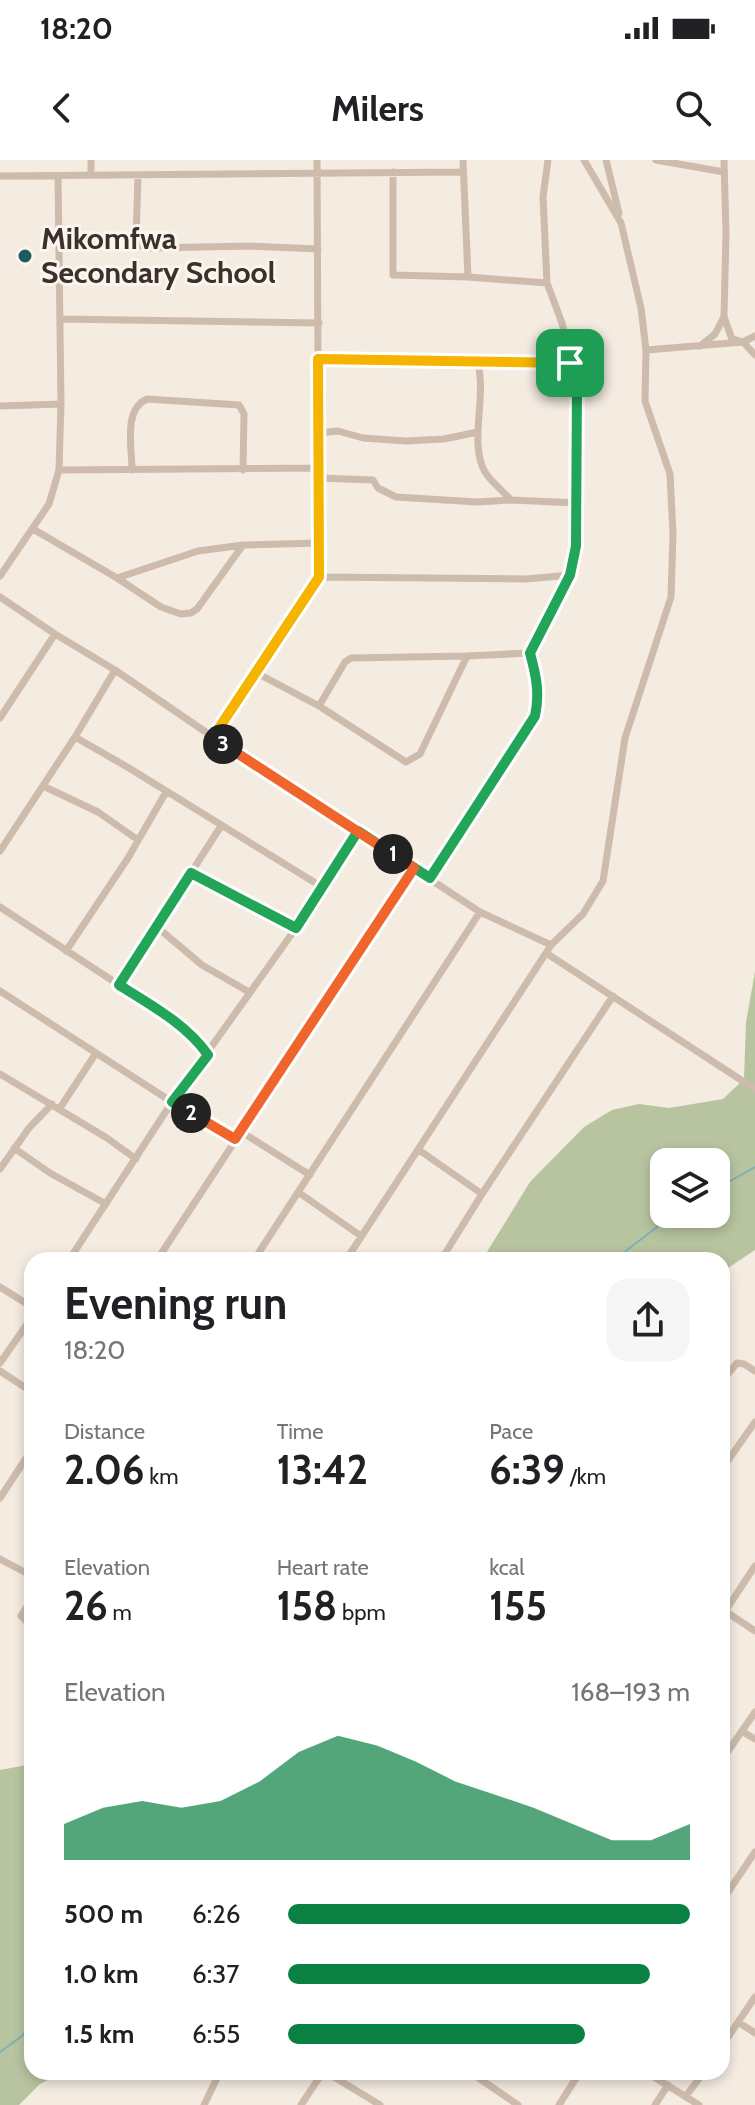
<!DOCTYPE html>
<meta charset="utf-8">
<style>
body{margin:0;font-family:Cabin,sans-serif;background:#f6f6f6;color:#202124;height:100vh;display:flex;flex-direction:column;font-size:30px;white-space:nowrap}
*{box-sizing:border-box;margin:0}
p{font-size:26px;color:#757577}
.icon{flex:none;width:44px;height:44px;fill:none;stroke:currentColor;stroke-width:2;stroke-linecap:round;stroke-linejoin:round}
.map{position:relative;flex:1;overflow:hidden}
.panel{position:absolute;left:24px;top:1092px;width:706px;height:828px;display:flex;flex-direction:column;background:#fff;border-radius:24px;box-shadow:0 4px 12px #0003}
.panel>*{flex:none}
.buttons{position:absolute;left:650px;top:988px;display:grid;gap:16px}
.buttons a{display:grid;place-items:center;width:80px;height:80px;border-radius:16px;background:#fff;box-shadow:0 4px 12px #0003;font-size:40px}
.pin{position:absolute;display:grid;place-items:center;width:68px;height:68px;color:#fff;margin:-34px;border-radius:16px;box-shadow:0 4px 12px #0006}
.km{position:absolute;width:40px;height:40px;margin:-20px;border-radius:50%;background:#222;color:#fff;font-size:22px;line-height:40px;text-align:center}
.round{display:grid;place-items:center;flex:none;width:84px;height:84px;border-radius:24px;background:#f6f6f6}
.head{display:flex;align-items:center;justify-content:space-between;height:136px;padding:0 40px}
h1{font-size:44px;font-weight:800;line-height:60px}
.stats{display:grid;grid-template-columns:repeat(3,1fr);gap:12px;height:136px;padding:8px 40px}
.stats div{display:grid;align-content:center}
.stats b{font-size:40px;font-weight:800}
.stats small{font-size:22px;font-weight:400}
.stats p{font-size:22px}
.chart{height:224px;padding:16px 40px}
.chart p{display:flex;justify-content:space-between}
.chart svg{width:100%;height:144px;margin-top:8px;fill:#0b8043;opacity:.7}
ul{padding:0 40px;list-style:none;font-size:26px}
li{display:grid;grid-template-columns:128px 96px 1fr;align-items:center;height:60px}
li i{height:20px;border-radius:10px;background:#0b8043}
.status{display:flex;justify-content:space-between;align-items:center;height:56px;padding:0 40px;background:#fff;direction:ltr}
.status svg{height:22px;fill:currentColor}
header{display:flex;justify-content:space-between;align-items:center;height:104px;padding:0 40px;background:#fff;font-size:36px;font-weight:800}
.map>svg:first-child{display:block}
.green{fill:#b8c4a0;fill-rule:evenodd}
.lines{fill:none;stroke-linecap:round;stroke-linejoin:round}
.stream{stroke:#7fb0b2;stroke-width:2}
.minor{stroke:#cdbbac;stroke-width:7}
.split-1-casing{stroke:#fff;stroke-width:16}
.split-2-casing{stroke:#fff;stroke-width:16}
.split-3-casing{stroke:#fff;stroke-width:16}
.split-4-casing{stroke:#fff;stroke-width:16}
.split-1{stroke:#22a559;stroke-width:10}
.split-2{stroke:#22a559;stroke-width:10}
.split-3{stroke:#f0652b;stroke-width:10}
.split-4{stroke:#f5b400;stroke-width:10}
.poi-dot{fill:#1f5a5e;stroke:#fbf5ee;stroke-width:3}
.labels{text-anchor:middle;stroke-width:6;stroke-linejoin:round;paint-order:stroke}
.poi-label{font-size:30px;font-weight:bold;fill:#3b302b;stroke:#fbf5ee;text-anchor:start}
</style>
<div class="status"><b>18:20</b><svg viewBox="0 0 49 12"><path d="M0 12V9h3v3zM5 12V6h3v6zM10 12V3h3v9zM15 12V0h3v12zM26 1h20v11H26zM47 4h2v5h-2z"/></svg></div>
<header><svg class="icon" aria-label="back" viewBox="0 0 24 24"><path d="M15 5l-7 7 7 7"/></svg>Milers<svg class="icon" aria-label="search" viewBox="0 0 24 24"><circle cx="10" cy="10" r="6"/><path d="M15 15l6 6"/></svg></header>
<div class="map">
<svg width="755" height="1945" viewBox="0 0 755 1945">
<rect width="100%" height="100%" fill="#f4ebe1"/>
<path class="green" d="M755,812V1090L722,1112V1100H482L530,1022L584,967L612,950L639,944L669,948L723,939L744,919L746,862ZM664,1002H716V1054H664Z
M32,1604V1912H63L40,1924L19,1945H0V1610Z"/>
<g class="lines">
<path class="stream" d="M716,1029L755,1007
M614,1100L674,1054
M0,1892L22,1876L32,1862"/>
<path class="minor" d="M91,0V14
M606,0L619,53
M656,0L724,12
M724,0L726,73L724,157L732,179L743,182L755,195
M393,12V115L468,117L463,0
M138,15L136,80L141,86L150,88L251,86L318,89
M0,16L463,12
M468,117L547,123
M60,159L319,163
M700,186L715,174L724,157
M646,190L743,182L755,176
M318,199L570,203
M477,200C488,236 468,282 485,312C491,322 503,331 511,340
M0,246L61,244
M319,273L338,271L363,278L406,281L444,279L478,272
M59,310L319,308
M132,310C132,288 123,249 147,239L239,245L244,254L243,310
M319,318L373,320L378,328L396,337L477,342L511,340L577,343
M33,369L117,418L161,447L181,454L191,453L197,449L243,385L319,383
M0,416L49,344L59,310L61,244L58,16
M319,417L526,419L570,415
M117,418L198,391L243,385
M0,437L55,474L115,510L213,577L480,752L551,785L546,793L755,929
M255,512L319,546L406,602L420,594L467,496L530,493
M319,546L345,502L351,498L467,496
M0,558L55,474
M75,577L129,608L322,727
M213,577L319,417L317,0
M43,626L98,652L138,680
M0,691L75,577L115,510
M191,713L296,768
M430,718L535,556C540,533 536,515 530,493L570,415L576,386L577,224L562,163L547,123L543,37L548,0
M0,747L168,857L193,876L208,895
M157,767L202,805L249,832
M551,785L583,754L603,721L625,578L671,437L673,374L670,314L645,241L646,190L641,148L621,63L584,0
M66,791L128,698L166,632
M119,825L221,666
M0,831L172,942L235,979
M0,914L107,978L136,999
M60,948L96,893
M240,971L310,1015
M14,988L50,1013L106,1044
M419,990L482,1034
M0,1009L29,968L52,944
M298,1032L361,1076
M69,1100L172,942L296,768L358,671
M157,1100L414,708
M254,1100L480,752
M346,1100L546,793
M441,1100L482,1034L613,836
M0,1127L32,1147
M0,1203L32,1157
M0,1211L32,1232
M722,1221L737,1203L744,1204L755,1211
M722,1309L755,1262
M0,1338L32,1289
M0,1399L32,1416
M32,1439L21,1456L32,1467
M725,1451L755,1471
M722,1456L755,1406
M743,1572L755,1579
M722,1600L755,1552
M722,1741L755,1692
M738,1862L755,1873
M722,1886L755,1837
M326,1912L380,1945
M470,1912L518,1945
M646,1912L699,1945
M686,1936L704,1912
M204,1945L220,1912
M301,1945L323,1912
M559,1945L580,1912
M655,1945L668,1925"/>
</g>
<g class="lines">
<defs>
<path id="split-1" d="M393,694L430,718L535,556C540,533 536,515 530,493L570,415L576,386L577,224L570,203"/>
<path id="split-2" d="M191,953L172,942L208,895C186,864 151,845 119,825L191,713L296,768L358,671L393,694"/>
<path id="split-3" d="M191,953L235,979L414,708L223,584"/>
<path id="split-4" d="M223,584L213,577L319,417L318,199L570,203"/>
</defs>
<use href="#split-1" class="split-1-casing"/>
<use href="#split-2" class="split-2-casing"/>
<use href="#split-3" class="split-3-casing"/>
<use href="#split-4" class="split-4-casing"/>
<use href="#split-1" class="split-1"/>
<use href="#split-2" class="split-2"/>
<use href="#split-3" class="split-3"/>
<use href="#split-4" class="split-4"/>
</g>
<circle class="poi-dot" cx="25" cy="96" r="8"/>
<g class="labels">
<g class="poi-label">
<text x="41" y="89">Mikomfwa<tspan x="41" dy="34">Secondary School</tspan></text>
</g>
</g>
</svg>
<div class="buttons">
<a><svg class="icon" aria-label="layers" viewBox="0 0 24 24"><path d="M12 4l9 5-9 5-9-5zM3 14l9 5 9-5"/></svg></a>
</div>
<div class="pin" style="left:570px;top:203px;background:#1e9e55"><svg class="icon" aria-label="arrive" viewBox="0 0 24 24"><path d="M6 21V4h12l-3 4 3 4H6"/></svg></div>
<b class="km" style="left:393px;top:694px">1</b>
<b class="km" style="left:191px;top:953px">2</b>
<b class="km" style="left:223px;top:584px">3</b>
<section class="panel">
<div class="head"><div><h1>Evening run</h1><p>18:20</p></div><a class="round"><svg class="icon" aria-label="share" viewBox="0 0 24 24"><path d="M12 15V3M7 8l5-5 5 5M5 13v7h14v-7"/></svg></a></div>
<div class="stats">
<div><p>Distance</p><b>2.06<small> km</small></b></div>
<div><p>Time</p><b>13:42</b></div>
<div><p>Pace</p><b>6:39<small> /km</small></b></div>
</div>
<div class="stats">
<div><p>Elevation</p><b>26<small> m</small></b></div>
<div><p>Heart rate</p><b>158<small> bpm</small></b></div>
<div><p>kcal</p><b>155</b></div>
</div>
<div class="chart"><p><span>Elevation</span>168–193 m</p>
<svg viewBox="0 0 160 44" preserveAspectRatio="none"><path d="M0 44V33L10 28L20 26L30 28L40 26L50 20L60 11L70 6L80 9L90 14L100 20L110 24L120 28L130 33L140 38L150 38L160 33V44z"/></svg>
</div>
<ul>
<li><b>500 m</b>6:26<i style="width:100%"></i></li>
<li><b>1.0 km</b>6:37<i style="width:90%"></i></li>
<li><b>1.5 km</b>6:55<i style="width:74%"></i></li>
</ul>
</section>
</div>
